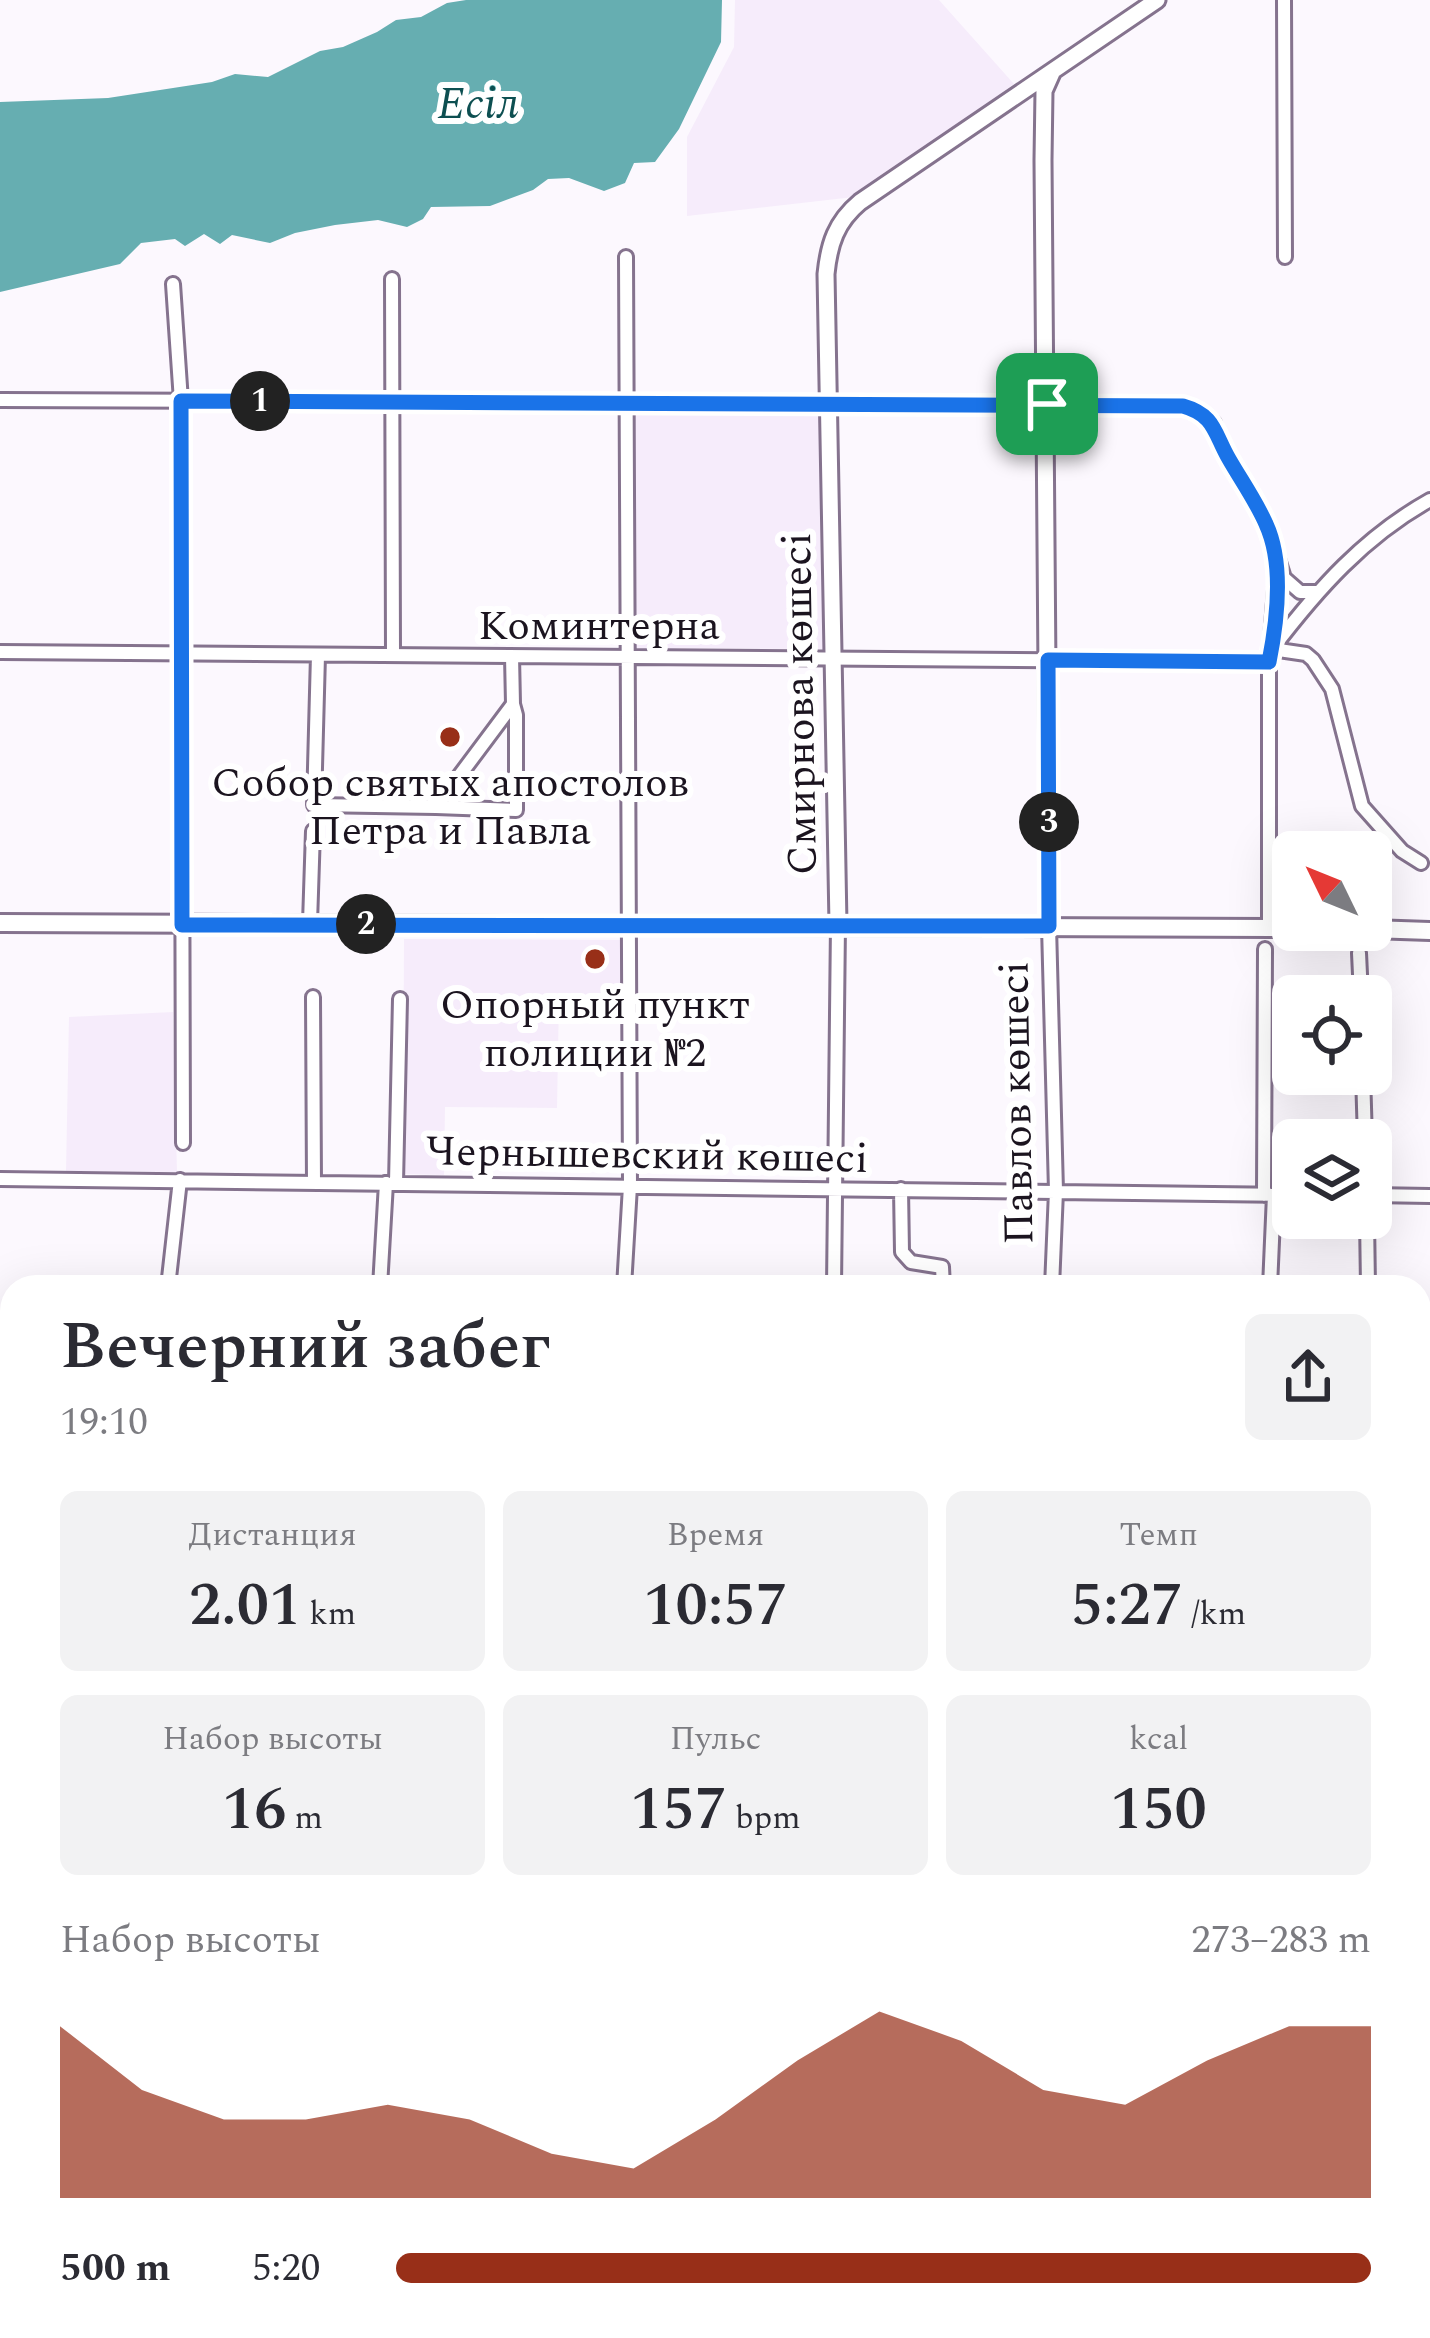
<!DOCTYPE html>
<html lang="ru">
<meta charset="utf-8">
<style>
body{margin:0;font-family:Spectral,serif;background:#f2f2f3;color:#2b2b33;height:100vh;display:flex;flex-direction:column;font-size:45px;white-space:nowrap}
*{box-sizing:border-box;margin:0}
p{font-size:39px;color:#7c7c81}
.icon{flex:none;width:66px;height:66px;fill:none;stroke:currentColor;stroke-width:2;stroke-linecap:round;stroke-linejoin:round}
.map{position:relative;flex:1;overflow:hidden}
.side{position:absolute;left:0px;top:1275px;width:1431px;height:1065px;display:flex;flex-direction:column;background:#fff;border-radius:36px 36px 0 0;box-shadow:0 12px 48px #0002}
.side>*{flex:none}
.needle{width:78px;rotate:313deg}
.tools{position:absolute;left:1272px;top:831px;display:grid;gap:24px}
.tools a{display:grid;place-items:center;width:120px;height:120px;border-radius:18px;background:#fff;box-shadow:0 12px 48px #0002;font-size:60px}
.pin{position:absolute;display:grid;place-items:center;width:102px;height:102px;color:#fff;margin:-51px;border-radius:24px;box-shadow:0 6px 18px #0006}
.km{position:absolute;width:60px;height:60px;margin:-30px;border-radius:50%;background:#222;color:#fff;font-size:33px;line-height:60px;text-align:center}
.round{display:grid;place-items:center;flex:none;width:126px;height:126px;border-radius:18px;background:#f2f2f3}
.headline{display:flex;align-items:center;justify-content:space-between;height:204px;padding:0 60px}
h1{font-size:66px;font-weight:600;line-height:90px}
.metrics{display:grid;grid-template-columns:repeat(3,1fr);gap:18px;height:204px;padding:12px 60px}
.metrics div{display:grid;align-content:center;border-radius:18px;background:#f2f2f3;text-align:center}
.metrics b{font-size:60px;font-weight:600}
.metrics small{font-size:33px;font-weight:400}
.metrics p{font-size:33px}
.chart{height:336px;padding:24px 60px}
.chart p{display:flex;justify-content:space-between}
.chart svg{width:100%;height:216px;margin-top:12px;fill:#982f18;opacity:.7}
ul{padding:0 60px;list-style:none;font-size:39px}
li{display:grid;grid-template-columns:192px 144px 1fr;align-items:center;height:90px}
li i{height:30px;border-radius:15px;background:#982f18}
.map>svg:first-child{display:block}
.built{fill:#f6ecfb}
.water{fill:#66aeb1}
.lines{fill:none;stroke-linecap:round;stroke-linejoin:round}
.minor-casing{stroke:#85738e;stroke-width:18}
.tertiary-casing{stroke:#85738e;stroke-width:21}
.secondary-casing{stroke:#85738e;stroke-width:22}
.trunk-casing{stroke:#9c6c49;stroke-width:27}
.minor{stroke:#fff;stroke-width:12}
.tertiary{stroke:#fff;stroke-width:15}
.secondary{stroke:#fff;stroke-width:16}
.trunk{stroke:#e8b080;stroke-width:21}
.route-casing{stroke:#fff;stroke-width:24}
.route{stroke:#1a73e8;stroke-width:15}
.poi-dot{fill:#982f18;stroke:#fff;stroke-width:4.5}
.labels{text-anchor:middle;stroke-width:12;stroke-linejoin:round;paint-order:stroke}
.street-label{font-size:42px;fill:#1b141f;stroke:#fff}
.poi-label{font-size:42px;fill:#1b141f;stroke:#fff}
.water-label{font-size:45px;font-style:italic;fill:#0d4f51;stroke:#fff}
</style>
<div class="map">
<svg width="1430" height="2338" viewBox="0 0 1430 2338">
<rect width="100%" height="100%" fill="#fcf8fe"/>
<path class="built" d="M735,0H939L1014,84L854,197L687,216V137L734,47Z
M635,409L819,412L824,649L636,648Z
M404,939L621,940L622,997H559L557,1108L445,1107L444,1175L403,1174Z
M173,1012L177,1172L66,1171L69,1017Z"/>
<path class="water" d="M466,0H722L721,42L679,129L655,162L634,163L625,183L604,191L569,178L548,179L533,190L490,206L431,207L423,219L407,227L378,220L335,225L295,233L270,243L232,235L220,244L204,234L185,246L175,239L141,243L120,264L0,292V102L108,98L212,82L235,74L268,77L320,51L343,47L377,32L396,20L421,17L447,3Z
M0,2002L12,2044V2275L0,2267Z"/>
<g class="lines">
<defs>
<path id="minor" d="M1284,0L1285,257
M392,279L393,655
M173,284L181,401L183,1143
M0,400L1170,404L1196,410L1214,423L1224,451L1268,527L1284,578L1300,592H1316
M1273,648C1318,589 1364,537 1430,500
M1272,649L1306,654L1313,660L1332,689L1362,806L1402,851L1421,863
M0,652L1269,662
M318,655L314,805L436,807L513,704L512,656
M436,807L516,810V715L513,704
M310,923L313,831
M1049,926L1056,1191L1052,1287
M1269,927V662L1277,566
M1359,953L1361,996
M313,997L314,1183
M1363,1074L1365,1140
M0,1179L1293,1195
M396,1183L400,999
M901,1189L902,1252L911,1262L942,1267L943,1287
M1264,1195L1265,949
M1371,1195L1430,1196
M1367,1218L1368,1287
M168,1287L180,1180
M380,1287L386,1183
M624,1287L630,1186L626,257
M834,1287L838,924
M1270,1287L1274,1195
M1419,1330L1430,1331
M1419,1525H1430
M1419,1738H1430
M1419,1989L1430,1987
M187,2338L203,2328"/>
<path id="tertiary" d="M838,924L826,274C829,244 836,222 860,202L1157,0
M1049,926L1043,160L1044,91L1052,73"/>
<path id="secondary" d="M0,923L1293,928
M1371,929L1430,931"/>
<path id="trunk" d="M0,1530L12,1535
M1419,2079L1430,2084"/>
</defs>
<use href="#minor" class="minor-casing"/>
<use href="#tertiary" class="tertiary-casing"/>
<use href="#secondary" class="secondary-casing"/>
<use href="#trunk" class="trunk-casing"/>
<use href="#minor" class="minor"/>
<use href="#tertiary" class="tertiary"/>
<use href="#secondary" class="secondary"/>
<use href="#trunk" class="trunk"/>
</g>
<g class="lines">
<defs>
<path id="route" d="M181,401L1183,406C1215,415 1214,433 1229,459C1241,480 1256,501 1266,524C1284,563 1277,622 1269,662L1048,660L1049,926L182,925Z"/>
</defs>
<use href="#route" class="route-casing"/>
<use href="#route" class="route"/>
</g>
<g class="poi-dot">
<circle cx="450" cy="737" r="12"/>
<circle cx="595" cy="959" r="12"/>
</g>
<g class="labels">
<g class="street-label">
<text x="599" y="639">Коминтерна</text>
<text transform="translate(798 704) rotate(-91)" y="15">Смирнова көшесі</text>
<text transform="translate(1015 1103) rotate(-91)" y="15">Павлов көшесі</text>
<text transform="translate(647 1153) rotate(1)" y="15">Чернышевский көшесі</text>
</g>
<g class="poi-label">
<text x="450" y="796">Собор святых апостолов<tspan x="450" dy="48">Петра и Павла</tspan></text>
<text x="595" y="1018">Опорный пункт<tspan x="595" dy="48">полиции №2</tspan></text>
</g>
<g class="water-label">
<text x="478" y="118">Есіл</text>
</g>
</g>
</svg>
<div class="tools">
<a><svg class="needle" viewBox="-14 -14 28 28"><path d="M0-13l5 13h-10z" fill="#e53935"/><path d="M0 13l5-13h-10z" fill="#7c7c81"/></svg></a>
<a><svg class="icon" aria-label="locate" viewBox="0 0 24 24"><circle cx="12" cy="12" r="6"/><path d="M12 2v4M12 18v4M2 12h4M18 12h4"/></svg></a>
<a><svg class="icon" aria-label="layers" viewBox="0 0 24 24"><path d="M12 4l9 5-9 5-9-5zM3 14l9 5 9-5"/></svg></a>
</div>
<div class="pin" style="left:1047px;top:404px;background:#1e9e55"><svg class="icon" aria-label="arrive" viewBox="0 0 24 24"><path d="M6 21V4h12l-3 4 3 4H6"/></svg></div>
<b class="km" style="left:260px;top:401px">1</b>
<b class="km" style="left:366px;top:924px">2</b>
<b class="km" style="left:1049px;top:822px">3</b>
<section class="side">
<div class="headline"><div><h1>Вечерний забег</h1><p>19:10</p></div><a class="round"><svg class="icon" aria-label="share" viewBox="0 0 24 24"><path d="M12 15V3M7 8l5-5 5 5M5 13v7h14v-7"/></svg></a></div>
<div class="metrics">
<div><p>Дистанция</p><b>2.01<small> km</small></b></div>
<div><p>Время</p><b>10:57</b></div>
<div><p>Темп</p><b>5:27<small> /km</small></b></div>
</div>
<div class="metrics">
<div><p>Набор высоты</p><b>16<small> m</small></b></div>
<div><p>Пульс</p><b>157<small> bpm</small></b></div>
<div><p>kcal</p><b>150</b></div>
</div>
<div class="chart"><p><span>Набор высоты</span>273–283 m</p>
<svg viewBox="0 0 160 44" preserveAspectRatio="none"><path d="M0 44V9L10 22L20 28L30 28L40 25L50 28L60 35L70 38L80 28L90 16L100 6L110 12L120 22L130 25L140 16L150 9L160 9V44z"/></svg>
</div>
<ul>
<li><b>500 m</b>5:20<i style="width:100%"></i></li>
</ul>
</section>
</div>
